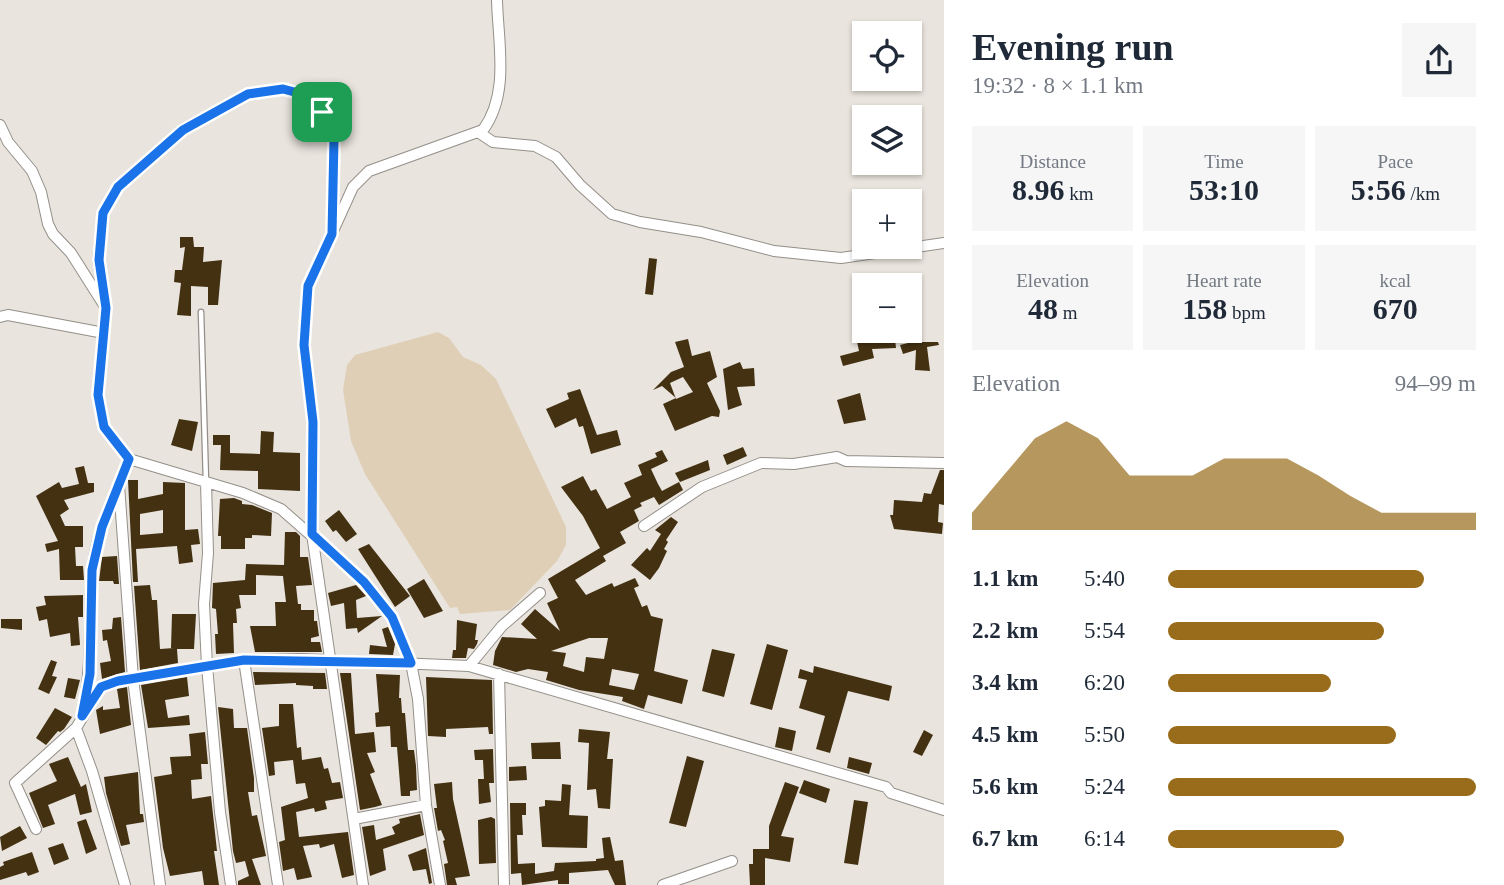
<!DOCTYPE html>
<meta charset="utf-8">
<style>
body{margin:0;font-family:"Times New Roman",serif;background:#f6f6f7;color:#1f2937;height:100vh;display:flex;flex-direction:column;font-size:26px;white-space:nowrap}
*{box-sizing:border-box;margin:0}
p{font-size:23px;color:#747a83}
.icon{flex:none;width:38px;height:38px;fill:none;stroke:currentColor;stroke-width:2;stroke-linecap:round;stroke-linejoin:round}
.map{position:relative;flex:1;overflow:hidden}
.side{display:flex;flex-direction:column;background:#fff;width:560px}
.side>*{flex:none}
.controls{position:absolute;left:852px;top:21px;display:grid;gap:14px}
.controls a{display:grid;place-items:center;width:70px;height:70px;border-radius:0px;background:#fff;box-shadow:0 2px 5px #0004;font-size:35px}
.pin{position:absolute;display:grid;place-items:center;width:60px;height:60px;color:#fff;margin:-30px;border-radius:14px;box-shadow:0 4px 10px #0006}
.round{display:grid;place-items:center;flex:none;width:74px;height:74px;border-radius:0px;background:#f6f6f7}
.head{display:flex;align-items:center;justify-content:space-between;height:119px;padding:0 28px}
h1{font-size:38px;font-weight:700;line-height:52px}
.stats{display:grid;grid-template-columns:repeat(3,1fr);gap:10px;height:119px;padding:7px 28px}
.stats div{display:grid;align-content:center;border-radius:0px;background:#f6f6f7;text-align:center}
.stats b{font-size:30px;font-weight:700}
.stats small{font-size:19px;font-weight:400}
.stats p{font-size:19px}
.chart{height:196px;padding:14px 28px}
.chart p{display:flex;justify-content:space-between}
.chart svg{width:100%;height:126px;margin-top:7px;fill:#986c1a;opacity:.7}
ul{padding:0 28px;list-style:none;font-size:23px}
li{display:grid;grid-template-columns:112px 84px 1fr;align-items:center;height:52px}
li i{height:18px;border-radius:9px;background:#986c1a}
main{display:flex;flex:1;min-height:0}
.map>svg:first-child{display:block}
.green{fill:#dfcfb7}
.building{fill:#433112;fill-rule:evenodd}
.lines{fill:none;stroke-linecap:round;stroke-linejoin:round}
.service-casing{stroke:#948f89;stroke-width:7}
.minor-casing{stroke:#948f89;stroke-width:12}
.service{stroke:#fff;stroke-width:4.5}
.minor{stroke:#fff;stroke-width:10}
.route-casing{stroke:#fff;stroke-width:14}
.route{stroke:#1a73e8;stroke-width:9}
</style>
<main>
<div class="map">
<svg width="944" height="885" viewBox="0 0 944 885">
<rect width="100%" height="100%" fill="#e9e4dd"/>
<path class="green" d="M438,332L449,338L463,357L481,365L496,379L566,527V545L557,561L510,610L460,614L457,607L450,608L365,474L351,441L343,390L347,365L355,355Z"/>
<path class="building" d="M180,237H193L194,247H204L203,262L222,260L218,305H208V287L191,286V316L177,315L181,283L174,282L175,270H182L185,247L180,248Z
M649,258L657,259L653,295L645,294Z
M871,334L873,341L895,339L896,348L872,349L874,358L843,366L840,356L859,351L856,337Z
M688,339L692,356L710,351L717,377L707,383L720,411L719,417L712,416L675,431L663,404L676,398L662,386L653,390L671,372L684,367L675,342ZM683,377L693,392L676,399L670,383Z
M912,342H938L939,345L927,347L930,371L915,370L916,350L903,354L900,345Z
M740,362L743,369L754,368L755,386L737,387L742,405L728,410L723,369Z
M580,389L597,435L617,430L621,445L591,454L583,426L579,427L576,418L555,428L546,409L569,399L567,393Z
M860,393L866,420L844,424L837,400Z
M179,419L198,422L192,451L171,445Z
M261,431L274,432L273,452L300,453V491L258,489V471L220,470L221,445H213V435H230V453L260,454Z
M743,447L747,456L727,465L723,455Z
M662,450L668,461L651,469L658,484L662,491L679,482L683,490L659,505L654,497L640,503L642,506L634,510L639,521L620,532L626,543L603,556L606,561L575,580L586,595L612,583L614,587L635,578L639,586L634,588L642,607L647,605L651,616L663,619L654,671L688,680L682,704L648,695L644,709L622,701L623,697L579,690L546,680L548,672L528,669L516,672L493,665L495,651L502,637L537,639L521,624L535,609L560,631L547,603L558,598L548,579L600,548L583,516L561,487L583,476L591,491L596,489L607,509L631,497L624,483L642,475L638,465L657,457L655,453ZM589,638H608L604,659L586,657L584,672L563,666L566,653L551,651ZM612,669L639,674L634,690L609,685Z
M708,460L710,470L680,482L675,473Z
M84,466L88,483H94V492L64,500L69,509L60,515L65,526H83V547H75L76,566H83L84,580H60L59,549L47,552L45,544L58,541L36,496L59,482L62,488L79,484L75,468Z
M940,470H944V505L939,504L938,522L943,523L942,534L894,529L890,515H893L894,500L922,502L924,493L931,494Z
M128,480H138V499L163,494V482L185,483V530L198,529L200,544L191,545L193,562L179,564L177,546L136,549L138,582H133ZM163,510V533L140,535V514Z
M234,498L242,501V504L252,505L272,513L271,536L252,535V538H245V549H221V536H218L220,499Z
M339,510L357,534L346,542L336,530L333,532L325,521Z
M671,517L678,522L666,540L668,542L664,549L667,551L659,568L650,580L631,565L647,548L650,551L661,534L655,530Z
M285,532H296L300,536V557H308L312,585L296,586L298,604H301V610H314V621H317L319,636L311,638V642H320L322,652H255L250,626H276L275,602H286L283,576L256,575V595H239L241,608L236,609L237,623H233L234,653L216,654L215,634H218L216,609L212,608L213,583L245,580L246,564L284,565Z
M369,544L410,596L395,607L358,549Z
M117,556L119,584H114L113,581H99L102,557Z
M424,579L443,611L424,618L407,589Z
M150,585L152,600H157L160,649L174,648H171L172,614H196L194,649H177L178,663L140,670L134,586Z
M356,585L366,596L356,600L357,618L382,616L358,633L357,628L346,629L344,603L331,606L328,593Z
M83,595V617H78L80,645L71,646L70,633L50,637L47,619L39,621L36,607L46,605L44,596Z
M121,617L125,672L102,679L100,663L111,661L107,640L103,641L102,630L112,629L113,618Z
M1,619H22V630L1,628Z
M457,620L477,624L475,640H478L477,644L474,649L468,648L466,658H452L453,650H456Z
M388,627L395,644L393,655L369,654L370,645L387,647L382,629Z
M767,644L788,650L772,710L750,704Z
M712,649L735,654L724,697L702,691Z
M51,660L57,662L52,676L57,677L49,694L38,689Z
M814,666L892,686L889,701L848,691L830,753L816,749L825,716L799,708L807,680L798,678L800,669L813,673Z
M253,672L325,673L327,689H313V686L296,685V683L255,685Z
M340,673H351L355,734L374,732L376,752L367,753L375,772L370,774L382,805L375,807L360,810Z
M376,674L400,675L399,698H401L402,713H405L408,750H414L416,766L417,790L410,791V796H401L397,747H391L390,726L376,727L375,713L379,712Z
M187,677L189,696L165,700L168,718L189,715L190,725L148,728L141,685Z
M426,677L492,680L493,734H489L488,727L446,729V737L428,736Z
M68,678L80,680L75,699L64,697Z
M127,687L131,725L100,734L96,710L103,706V710L120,708L117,689Z
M279,704H293L297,748L301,747L302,760L321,757L324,769L328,768L332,783L340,782L343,798L325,801L327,809L315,812L314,808L296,812L299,837L348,832L354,875L342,878L334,844L320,848L319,844L303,846L312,877L297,880L294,868L283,871L279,842L285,840L281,807L308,798L305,783L296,784L293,760L274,762L275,775L269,776L262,728L279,726Z
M218,707L233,709L234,728H247L254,778V792H248L252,816L257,815L266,856L252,859L261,885H238V881L249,876L245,861L236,863L233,851Z
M55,708L72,717L64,729L60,732L58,731L46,745L36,738Z
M779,727L796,731L792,751L775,747Z
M579,729L610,732L607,759H613L610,809L598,808L596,789L587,790L589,743L578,742Z
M924,730L933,735L922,756L913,752Z
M205,732L208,764H201L202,779L191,780L192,799L211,796L217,851H214L219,885H204L202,871L170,876L163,848L154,777L172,774L170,757L191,756L189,734Z
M560,742L561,759H532L531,743Z
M493,749L494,783H489L491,802L479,804L478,779H484L483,760H475L474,750Z
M687,756L704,761L686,827L669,823Z
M68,757L81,787L86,784L92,812L80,815L75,794L48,805L55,824L43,828L29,793L57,781L49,764Z
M849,757L872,763L869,774L847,768Z
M526,766L527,780L509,781V767Z
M138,772L140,814H143L144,822L126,825L130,844L121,846L106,793L104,777Z
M804,780L830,789L826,803L799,793Z
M452,782L453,799L470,876L455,878L457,885H447L444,864L448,863L443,841L445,840L441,830L438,831L434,808H437L434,784Z
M785,782L799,787L781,836L794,838L790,862L765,858V885H750L749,864H753V849H769V826Z
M562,784L571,785L569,815L588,816L587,848L542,847L539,807L545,806V800L561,801Z
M854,800L868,802L858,865L844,863Z
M510,803H526V815H522L523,835H517L518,864L535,863V874L554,871L555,863L596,861V859L604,858L602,838L610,837L615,861L623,860L626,885H615L608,870L569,873V884H558V880L522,885L521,873L511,874Z
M420,814L424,835L383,849L386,870L370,876L362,827L374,825L376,840L395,834L392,827L400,823L399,819Z
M491,817L495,819L496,863L479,864L478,820Z
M86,819L97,849L86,854L77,822Z
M20,826L27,838L2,851L0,837Z
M63,843L69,859L54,865L48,848Z
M426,848L432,883L429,884L426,869L413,871L408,855Z
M32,852L39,872L28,876L26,872L0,880V867L4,865L3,862Z"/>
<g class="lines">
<defs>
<path id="service" d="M201,312L206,482"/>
<path id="minor" d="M0,125L8,142L32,171L41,192L48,224L53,234L71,253L104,305
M478,132L493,142L535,146L556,157L580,185L612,214L640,222L701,232L774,251L841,258L944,243
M332,234L334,140L322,112L302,94L283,89L248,94L183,129L118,187L103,213L98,260L106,308L98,395L104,427L129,459L243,493L281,509L364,582L392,617L411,663L418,699L426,805L440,885
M0,317L8,315L104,333
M206,482L208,553L204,604L207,666L220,812L231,885
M119,485L133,679L160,885
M644,526L702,487L761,463L794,464L837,457L846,461L944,463
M244,660L278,885
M469,666L502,626L540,593
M499,674L504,885
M83,709C93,661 88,620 92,573C95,533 115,495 129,459
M76,728L92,771L125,885
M354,819L426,805
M36,829L15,783L76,728L101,687L118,681L244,660L302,659L469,666L886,787L891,793L944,810
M363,885L312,534L313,422L304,345L308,286L353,187L369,171L483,130C510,93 498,43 497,0
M663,885L732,861"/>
</defs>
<use href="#service" class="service-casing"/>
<use href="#minor" class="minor-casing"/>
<use href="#service" class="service"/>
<use href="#minor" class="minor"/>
</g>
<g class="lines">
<defs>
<path id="route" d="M283,89L302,94L322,112L334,139L332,234L308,286L304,345L313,422L312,534L364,582L392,617L411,663L244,660L118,681L101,687L82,716L90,674L92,570L102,527L129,459L104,427L98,395L106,308L99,260L103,213L118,187L183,130L248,94Z"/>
</defs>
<use href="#route" class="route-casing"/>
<use href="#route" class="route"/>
</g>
</svg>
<div class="controls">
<a><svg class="icon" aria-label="locate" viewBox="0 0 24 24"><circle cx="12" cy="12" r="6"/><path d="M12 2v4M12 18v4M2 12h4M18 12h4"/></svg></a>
<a><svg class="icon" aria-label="layers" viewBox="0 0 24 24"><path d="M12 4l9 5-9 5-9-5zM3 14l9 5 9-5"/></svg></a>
<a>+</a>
<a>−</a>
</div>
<div class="pin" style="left:322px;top:112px;background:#1e9e55"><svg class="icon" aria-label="arrive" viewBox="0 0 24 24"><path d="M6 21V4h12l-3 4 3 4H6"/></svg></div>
</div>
<section class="side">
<div class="head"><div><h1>Evening run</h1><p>19:32 · 8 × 1.1 km</p></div><a class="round"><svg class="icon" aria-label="share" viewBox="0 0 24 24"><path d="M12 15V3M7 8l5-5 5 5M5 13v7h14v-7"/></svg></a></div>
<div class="stats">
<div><p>Distance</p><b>8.96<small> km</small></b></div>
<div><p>Time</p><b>53:10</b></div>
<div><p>Pace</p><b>5:56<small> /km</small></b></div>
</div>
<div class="stats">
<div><p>Elevation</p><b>48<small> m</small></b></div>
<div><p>Heart rate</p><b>158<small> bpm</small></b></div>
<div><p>kcal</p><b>670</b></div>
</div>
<div class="chart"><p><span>Elevation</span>94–99 m</p>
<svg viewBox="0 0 160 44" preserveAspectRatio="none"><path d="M0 44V38L10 25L20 12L30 6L40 12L50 25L60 25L70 25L80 19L90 19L100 19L110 25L120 32L130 38L140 38L150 38L160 38V44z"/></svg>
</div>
<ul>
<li><b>1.1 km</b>5:40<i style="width:83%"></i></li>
<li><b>2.2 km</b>5:54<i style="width:70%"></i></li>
<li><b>3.4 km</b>6:20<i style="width:53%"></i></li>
<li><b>4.5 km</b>5:50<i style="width:74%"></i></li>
<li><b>5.6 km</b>5:24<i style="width:100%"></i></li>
<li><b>6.7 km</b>6:14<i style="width:57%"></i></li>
</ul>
</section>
</main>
